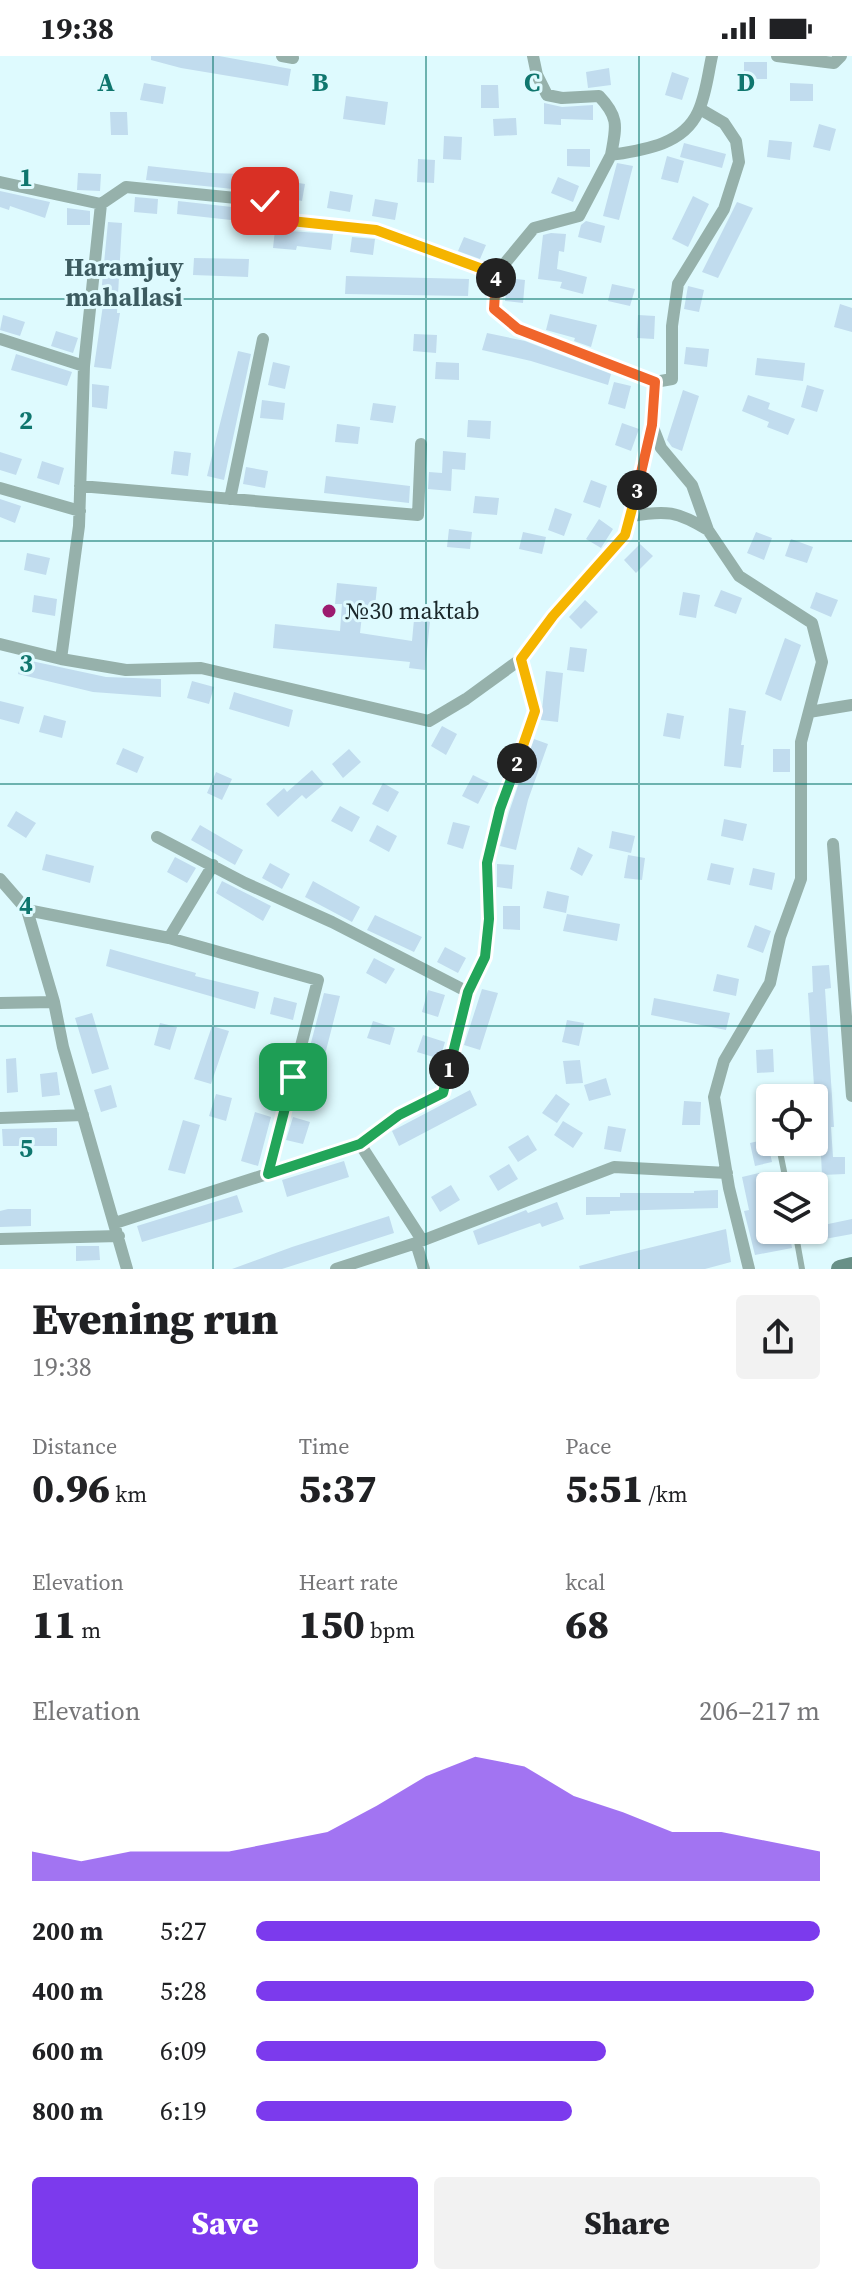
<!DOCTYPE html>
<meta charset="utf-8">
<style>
body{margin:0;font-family:"Source Serif 4",serif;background:#f2f2f2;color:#202124;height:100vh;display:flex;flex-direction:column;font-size:30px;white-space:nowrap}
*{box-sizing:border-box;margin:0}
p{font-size:26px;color:#757577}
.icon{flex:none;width:44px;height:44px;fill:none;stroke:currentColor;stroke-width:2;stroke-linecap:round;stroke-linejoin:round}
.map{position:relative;height:1213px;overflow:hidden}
.drawer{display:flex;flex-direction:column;background:#fff;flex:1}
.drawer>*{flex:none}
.fabs{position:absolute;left:756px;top:1028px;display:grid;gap:16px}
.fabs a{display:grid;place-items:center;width:72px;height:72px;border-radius:8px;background:#fff;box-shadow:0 2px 6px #0004;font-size:40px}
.pin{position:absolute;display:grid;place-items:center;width:68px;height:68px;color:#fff;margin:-34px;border-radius:16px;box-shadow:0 4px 12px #0006}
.km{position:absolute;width:40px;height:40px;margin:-20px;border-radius:50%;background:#222;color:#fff;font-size:22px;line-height:40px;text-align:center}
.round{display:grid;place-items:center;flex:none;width:84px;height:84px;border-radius:8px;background:#f2f2f2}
.summary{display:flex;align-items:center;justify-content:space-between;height:136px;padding:0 32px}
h1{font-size:44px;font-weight:800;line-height:60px}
.stats{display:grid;grid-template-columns:repeat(3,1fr);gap:12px;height:136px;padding:8px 32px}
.stats div{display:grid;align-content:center}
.stats b{font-size:40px;font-weight:800}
.stats small{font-size:22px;font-weight:400}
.stats p{font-size:22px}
.chart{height:224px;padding:16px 32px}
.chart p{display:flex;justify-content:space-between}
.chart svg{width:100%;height:144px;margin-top:8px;fill:#7c3aed;opacity:.7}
.cta{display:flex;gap:16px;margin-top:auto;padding:16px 32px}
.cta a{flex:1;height:92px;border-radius:8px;background:#7c3aed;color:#fff;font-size:32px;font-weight:800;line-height:92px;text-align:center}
.cta a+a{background:#f2f2f2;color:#202124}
ul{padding:0 32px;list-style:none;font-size:26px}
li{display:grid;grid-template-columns:128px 96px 1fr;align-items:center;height:60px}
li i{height:20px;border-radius:10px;background:#7c3aed}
.status{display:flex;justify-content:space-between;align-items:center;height:56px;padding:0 40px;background:#fff;direction:ltr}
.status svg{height:22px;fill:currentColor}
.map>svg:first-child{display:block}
.building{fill:#c1dcee}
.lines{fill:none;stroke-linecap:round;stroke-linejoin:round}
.lane{stroke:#96b1ab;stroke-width:6}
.street{stroke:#96b1ab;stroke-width:12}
.secondary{stroke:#689087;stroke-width:18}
.split-1-casing{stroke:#fff;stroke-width:16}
.split-2-casing{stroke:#fff;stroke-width:16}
.split-3-casing{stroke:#fff;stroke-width:16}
.split-4-casing{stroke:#fff;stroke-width:16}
.split-5-casing{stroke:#fff;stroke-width:16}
.split-1{stroke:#22a559;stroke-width:10}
.split-2{stroke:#22a559;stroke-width:10}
.split-3{stroke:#f5b400;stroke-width:10}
.split-4{stroke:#f0652b;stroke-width:10}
.split-5{stroke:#f5b400;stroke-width:10}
.grid{fill:none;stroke:#0f766e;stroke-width:2;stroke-opacity:0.55}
.poi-dot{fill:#9c1b6f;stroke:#defafe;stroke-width:3}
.labels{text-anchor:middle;stroke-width:6;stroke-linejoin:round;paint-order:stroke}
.poi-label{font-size:24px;fill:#1a272a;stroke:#defafe;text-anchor:start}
.neighbourhood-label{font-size:26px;font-weight:bold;fill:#3c5b60;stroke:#defafe}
.grid-label{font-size:26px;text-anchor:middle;font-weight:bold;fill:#0f766e;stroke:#defafe;stroke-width:6;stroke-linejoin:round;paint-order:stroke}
</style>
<div class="status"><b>19:38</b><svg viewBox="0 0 49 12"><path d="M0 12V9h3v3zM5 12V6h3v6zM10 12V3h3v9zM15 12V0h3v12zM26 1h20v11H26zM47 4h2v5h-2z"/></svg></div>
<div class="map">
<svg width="852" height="1213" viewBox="0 0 852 1213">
<rect width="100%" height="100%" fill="#defafe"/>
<path class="building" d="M151,0H219L291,13L288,30L181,12L151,4Z
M744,6H767V23H744Z
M609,12L611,29L588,32L586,16Z
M672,16L689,22L682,44L665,39Z
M144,27L166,31L163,48L140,44Z
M790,27L813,28V45H790Z
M481,29H498L499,52H481Z
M346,40L388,46L385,69L343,63Z
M544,47L562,51L593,49V64L561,63V69L544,68Z
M110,56H127L128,79H111Z
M516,62L517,79L494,80L493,63Z
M819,68L836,73L830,95L813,91Z
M444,80L462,81L461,104L443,103Z
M769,84L792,86L790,104L767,101Z
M684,87L726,98L722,112L680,101Z
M567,93H590V111L567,110Z
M667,100L684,105L678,127L661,123Z
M418,103L435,104L434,127L417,126Z
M617,107L633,110L619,164L603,160Z
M148,110L211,117L244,118L245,115L268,119L267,122L305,128L302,145L233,130V133L146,124Z
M78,117L101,118L100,135L77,134Z
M558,121L579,130L573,146L551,137Z
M0,135L50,146L45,162L10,150L9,154L0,151Z
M330,135L353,139L350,156L327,152Z
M693,140L709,148L688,191L672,183Z
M135,141L158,143L157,158L134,156Z
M375,143L398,147L395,164L372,160Z
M178,145L232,151L231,164L177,158Z
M737,146L753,152L718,222L702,216Z
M67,152L90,155V169H67Z
M586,165L605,170L601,187L578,181L581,169Z
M108,166L122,167L117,257H120L111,313L94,311L103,249H100Z
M275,174L333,178L331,194L297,190L296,194L273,192Z
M551,177L566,178L564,196L559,195L557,213L587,221L583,238L560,232L562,226L538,223L543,179Z
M352,181L375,183L373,199L350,196Z
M464,181L486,189L480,203L458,195Z
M194,202L249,203L248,221L193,219Z
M346,220L469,223L468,240L345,238Z
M508,222L525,224L523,247L505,245Z
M612,228L635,233L630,250L608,245Z
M688,230L704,234L699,256L684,253Z
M840,248L852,252V276L834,271Z
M550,258L597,269L591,291L574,285L575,282L546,274Z
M3,259L25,266L20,280L0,274Z
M638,259L655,260L654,283L637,282Z
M56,275L78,282L73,297L51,290Z
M487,277L525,285L611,318L608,329L531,305L482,294Z
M414,278L437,279L436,297L413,295Z
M686,291L709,293L707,311L684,308Z
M238,295L251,298L224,424L207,420Z
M16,298L72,316L67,330L11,314Z
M757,302L805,307L803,325L755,319Z
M273,306L290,310L285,333L268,329Z
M436,306L459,307V324L435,323Z
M614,326L631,330L625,353L608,348Z
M92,328L109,330L107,353L92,351Z
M807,329L824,334L817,356L801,351Z
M683,334L699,340L682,395L672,391L667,384Z
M748,339L770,347L768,353L795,363L788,379L767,371L769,366L742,355Z
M262,344L285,347L283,364L260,362Z
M373,347L396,350L393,367L370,364Z
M468,364L491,365L490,383L467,381Z
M622,367L639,373L631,395L615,389Z
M337,368L360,371L358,388L335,386Z
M174,395L191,397L188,420L171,418Z
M443,395L466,397L465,414L452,413L451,435L428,433L429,416L442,417Z
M0,396L22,403L16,419L0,414Z
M42,405L64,412L59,429L37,422Z
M246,411L268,415L265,432L243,428Z
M326,420L410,430L409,447L324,437Z
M591,424L607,430L600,452L583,446Z
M475,440L499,442L497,459L473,457Z
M0,443L21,450L15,467L0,461Z
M555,452L572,458L564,480L548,474Z
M599,463L613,473L601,492L586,483Z
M449,473L472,476L470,493L447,491Z
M523,476L546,481L542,498L519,493Z
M756,476L772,482L764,504L747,497Z
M791,483L813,491L807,507L785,500Z
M640,488L653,500L636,517L624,504Z
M27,497L50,502L46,519L24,514Z
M337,527L377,531L375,551L363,550L360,577L412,585L415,553L431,555L425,614L409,612L410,606L273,592L275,568L340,575L342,548H335Z
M721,534L742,542L736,558L714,550Z
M683,536L700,539L696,562L679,559Z
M816,536L838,544L831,561L810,552Z
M34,539L57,543L55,560L32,556Z
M585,544L598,556L581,573L569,561Z
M785,582L801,589L781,645L765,638Z
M570,591L587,593L584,616L567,614Z
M22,603L106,621L161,623V641L93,636L18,618Z
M546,615L563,617L558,666L541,664Z
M192,625L214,631L209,648L187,642Z
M234,636L293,654L289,671L229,653Z
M0,645L24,651L19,668L0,663Z
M729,652L746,655L741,689H744L741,712L724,710Z
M667,657L684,660L680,683L663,680Z
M44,659L66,665L62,682L39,676Z
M442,670L457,678L446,699L431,690Z
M534,683L548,688L528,744L516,794L500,790L509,756Z
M123,692L144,701L137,717L116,708Z
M349,693L361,706L343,722L332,708Z
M773,693H790V716H773Z
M312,714L324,728L306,743L302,739L278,761L266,748L284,732L287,736Z
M216,716L232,723L222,744L207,737Z
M473,719L489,727L478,748L462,740Z
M383,727L399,736L388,756L372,748Z
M340,750L360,761L352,776L331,765Z
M16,755L36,767L26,782L7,770Z
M724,763L747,768L743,785L721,780Z
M453,766L470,770L463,793L447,788Z
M200,769L243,794L235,809L191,784Z
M377,769L397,780L389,796L369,785Z
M612,775L635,780L631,797L609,792Z
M578,791L593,799L582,820L570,813Z
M46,798L94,810L90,827L42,814Z
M628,799L645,802L642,824L624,822Z
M175,801L196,812L187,827L167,816Z
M270,807L290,818L282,833L262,822Z
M711,807L734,812L730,829L707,824Z
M497,808L514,809L512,833L497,831Z
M753,812L775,817L772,834L749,829Z
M222,825L271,850L263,865L216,837Z
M313,825L360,851L352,866L305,841Z
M547,835L569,840L566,857L543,852Z
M503,850H520V874L503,873Z
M567,858L620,868L617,885L563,875Z
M375,859L422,881L414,896L367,874Z
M755,869L771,875L763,897L747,891Z
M445,891L466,902L458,917L437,906Z
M110,893L196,917L195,920L259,936L255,953L106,910Z
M374,902L395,913L386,928L366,917Z
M829,909L831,932L825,933L834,1071H831L833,1101H845V1118L822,1119L821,1099H815L814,1076H817L808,937L813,936L812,910Z
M717,918L739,923L736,940L713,935Z
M482,933L498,937L480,994L464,989Z
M428,934L445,939L438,961L422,956Z
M324,937L340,940L312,1049L296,1044Z
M274,941L297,947L293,964L270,958Z
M654,942L730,957L726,974L651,959Z
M92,957L109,1013L92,1018L75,962Z
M567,964L584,967L579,990L562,986Z
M373,965L395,972L390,989L367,982Z
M160,967L177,971L170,994L154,989Z
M212,970L229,975L211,1028L194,1023Z
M423,979L445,986L440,1003L417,996Z
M272,989L289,993L276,1045L259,1041Z
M773,993L774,1016L757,1017L756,994Z
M16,1002L18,1036L7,1037L6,1003Z
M580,1004L583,1027L566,1028L563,1005Z
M57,1016L60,1039L42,1041L40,1018Z
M606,1022L611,1039L589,1045L584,1029Z
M111,1029L117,1051L101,1056L94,1034Z
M470,1034L477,1049L399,1090L392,1075Z
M216,1038L232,1042L226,1065L209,1060Z
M556,1038L570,1048L557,1067L542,1057Z
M684,1045L701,1046L700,1069H682Z
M255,1056L271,1061L258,1110L241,1105Z
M293,1061L310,1066L303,1088L286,1084Z
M183,1064L200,1069L185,1118L168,1114Z
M563,1065L583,1077L573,1092L554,1079Z
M608,1070L626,1073L621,1096L604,1093Z
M57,1072V1090H3L2,1073Z
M528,1079L537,1094L518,1106L508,1091Z
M767,1083L772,1106L755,1110L750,1087Z
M344,1105L349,1121L287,1141L282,1124Z
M509,1108L518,1123L498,1135L489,1120Z
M759,1117L764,1140L759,1141L765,1173L789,1174L792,1192L755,1199L744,1155L749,1154L742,1121Z
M451,1129L460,1144L440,1156L431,1141Z
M718,1134V1152L610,1155V1158L586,1159V1141H620V1137H694V1135Z
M237,1139L243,1156L142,1186L137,1170Z
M557,1146L564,1163L542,1171L540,1167L478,1189L473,1175L526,1154L528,1157Z
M8,1153H31V1170L0,1171V1155Z
M389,1160L394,1177L282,1213H232L292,1191Z
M852,1163V1178L803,1187L801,1174H814V1171Z
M726,1173L731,1206L705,1213H580L579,1210L620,1199Z
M76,1190H99L100,1204L76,1205Z"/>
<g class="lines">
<path class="lane" d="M778,1086L787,1130
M795,1174L802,1213"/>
<path class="street" d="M282,0L293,2
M533,0L537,19L547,39L562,42L599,40C620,62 616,71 611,99
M777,0L834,7L841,0
M700,53L724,67L736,85L739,106L724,153L678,228L672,270V323L655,326L518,273L494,253L496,218L534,172L579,160L611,99C643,94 683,89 698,56C706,39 708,18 712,0
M0,126L101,148L126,131L265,145L272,163L376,174L496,218
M0,283L84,310
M655,326L652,369L661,392L692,429L708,474L739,520L812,567L822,606L801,686V823L780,881L770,927L724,1005L714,1041L729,1132L749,1213
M652,369L631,460C666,454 677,455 708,474
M80,430L418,459L421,388
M0,432L80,455
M230,443L263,283
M0,588L61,603L126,614L201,612L429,665L466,643L521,603L553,560L625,479L631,460
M61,603L79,470L84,310L101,148
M809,656L852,649
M157,781L245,827L332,866L468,936
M833,788L852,1040
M0,823L27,854L54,946L63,991L127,1213
M27,854L169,882L318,924L268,1118
M169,882L213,809
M0,947L54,946
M0,1062L83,1059
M360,1088L422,1184
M115,1167L360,1088L399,1059L443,1037L468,936L485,901L489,863L487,807L500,753L535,655L521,603
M0,1183L119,1180
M416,1187L424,1213
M336,1213L416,1187L614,1111L727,1117"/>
<path class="secondary" d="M840,1213L852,1210"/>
</g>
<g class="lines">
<defs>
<path id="split-1" d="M293,1021L268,1118L360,1088L399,1059L443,1037L449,1013"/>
<path id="split-2" d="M449,1013L468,936L485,901L489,863L487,807L500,753L517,707"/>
<path id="split-3" d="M517,707L535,655L521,603L553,560L625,479L637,434"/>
<path id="split-4" d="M496,222L494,253L518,273L655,326L652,369L637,434"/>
<path id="split-5" d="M265,145L272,163L376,174L496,218V222"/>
</defs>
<use href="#split-1" class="split-1-casing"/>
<use href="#split-2" class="split-2-casing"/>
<use href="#split-3" class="split-3-casing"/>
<use href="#split-4" class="split-4-casing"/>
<use href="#split-5" class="split-5-casing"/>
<use href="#split-1" class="split-1"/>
<use href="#split-2" class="split-2"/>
<use href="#split-3" class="split-3"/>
<use href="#split-4" class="split-4"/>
<use href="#split-5" class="split-5"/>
</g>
<path class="grid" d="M213,0V1213M426,0V1213M639,0V1213M0,243H852M0,485H852M0,728H852M0,970H852"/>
<circle class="poi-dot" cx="329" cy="555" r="8"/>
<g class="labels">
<g class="poi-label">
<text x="345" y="563">№30 maktab</text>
</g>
<g class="neighbourhood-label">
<text x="124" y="220">Haramjuy<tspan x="124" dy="30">mahallasi</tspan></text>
</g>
</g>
<g class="grid-label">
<text x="106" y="35">A</text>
<text x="320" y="35">B</text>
<text x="532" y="35">C</text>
<text x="746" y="35">D</text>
<text x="26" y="130">1</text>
<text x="26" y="373">2</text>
<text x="26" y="616">3</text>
<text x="26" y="858">4</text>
<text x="26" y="1101">5</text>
</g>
</svg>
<div class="fabs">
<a><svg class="icon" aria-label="locate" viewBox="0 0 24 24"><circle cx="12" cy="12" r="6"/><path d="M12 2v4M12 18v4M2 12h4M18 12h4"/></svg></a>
<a><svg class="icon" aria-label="layers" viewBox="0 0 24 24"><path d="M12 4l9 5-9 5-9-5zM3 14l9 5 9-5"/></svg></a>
</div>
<div class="pin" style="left:293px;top:1021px;background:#1e9e55"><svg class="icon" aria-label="arrive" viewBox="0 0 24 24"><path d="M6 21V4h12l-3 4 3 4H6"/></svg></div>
<div class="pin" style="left:265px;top:145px;background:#d93025"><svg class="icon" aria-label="check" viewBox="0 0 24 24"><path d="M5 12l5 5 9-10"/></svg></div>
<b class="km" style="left:449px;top:1013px">1</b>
<b class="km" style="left:517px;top:707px">2</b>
<b class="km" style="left:637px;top:434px">3</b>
<b class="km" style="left:496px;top:222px">4</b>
</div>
<section class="drawer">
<div class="summary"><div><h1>Evening run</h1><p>19:38</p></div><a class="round"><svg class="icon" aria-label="share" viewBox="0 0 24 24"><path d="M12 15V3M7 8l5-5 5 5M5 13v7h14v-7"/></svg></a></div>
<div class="stats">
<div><p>Distance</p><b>0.96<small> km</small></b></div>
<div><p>Time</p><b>5:37</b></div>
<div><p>Pace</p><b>5:51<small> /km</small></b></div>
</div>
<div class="stats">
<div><p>Elevation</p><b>11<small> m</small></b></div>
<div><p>Heart rate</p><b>150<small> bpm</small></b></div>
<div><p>kcal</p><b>68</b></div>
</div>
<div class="chart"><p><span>Elevation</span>206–217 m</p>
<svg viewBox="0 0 160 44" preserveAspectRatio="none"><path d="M0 44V35L10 38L20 35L30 35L40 35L50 32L60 29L70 21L80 12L90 6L100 9L110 18L120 23L130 29L140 29L150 32L160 35V44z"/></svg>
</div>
<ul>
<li><b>200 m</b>5:27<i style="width:100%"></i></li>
<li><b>400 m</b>5:28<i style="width:99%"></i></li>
<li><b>600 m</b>6:09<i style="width:62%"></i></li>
<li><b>800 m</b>6:19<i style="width:56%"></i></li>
</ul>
<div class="cta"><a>Save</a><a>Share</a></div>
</section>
